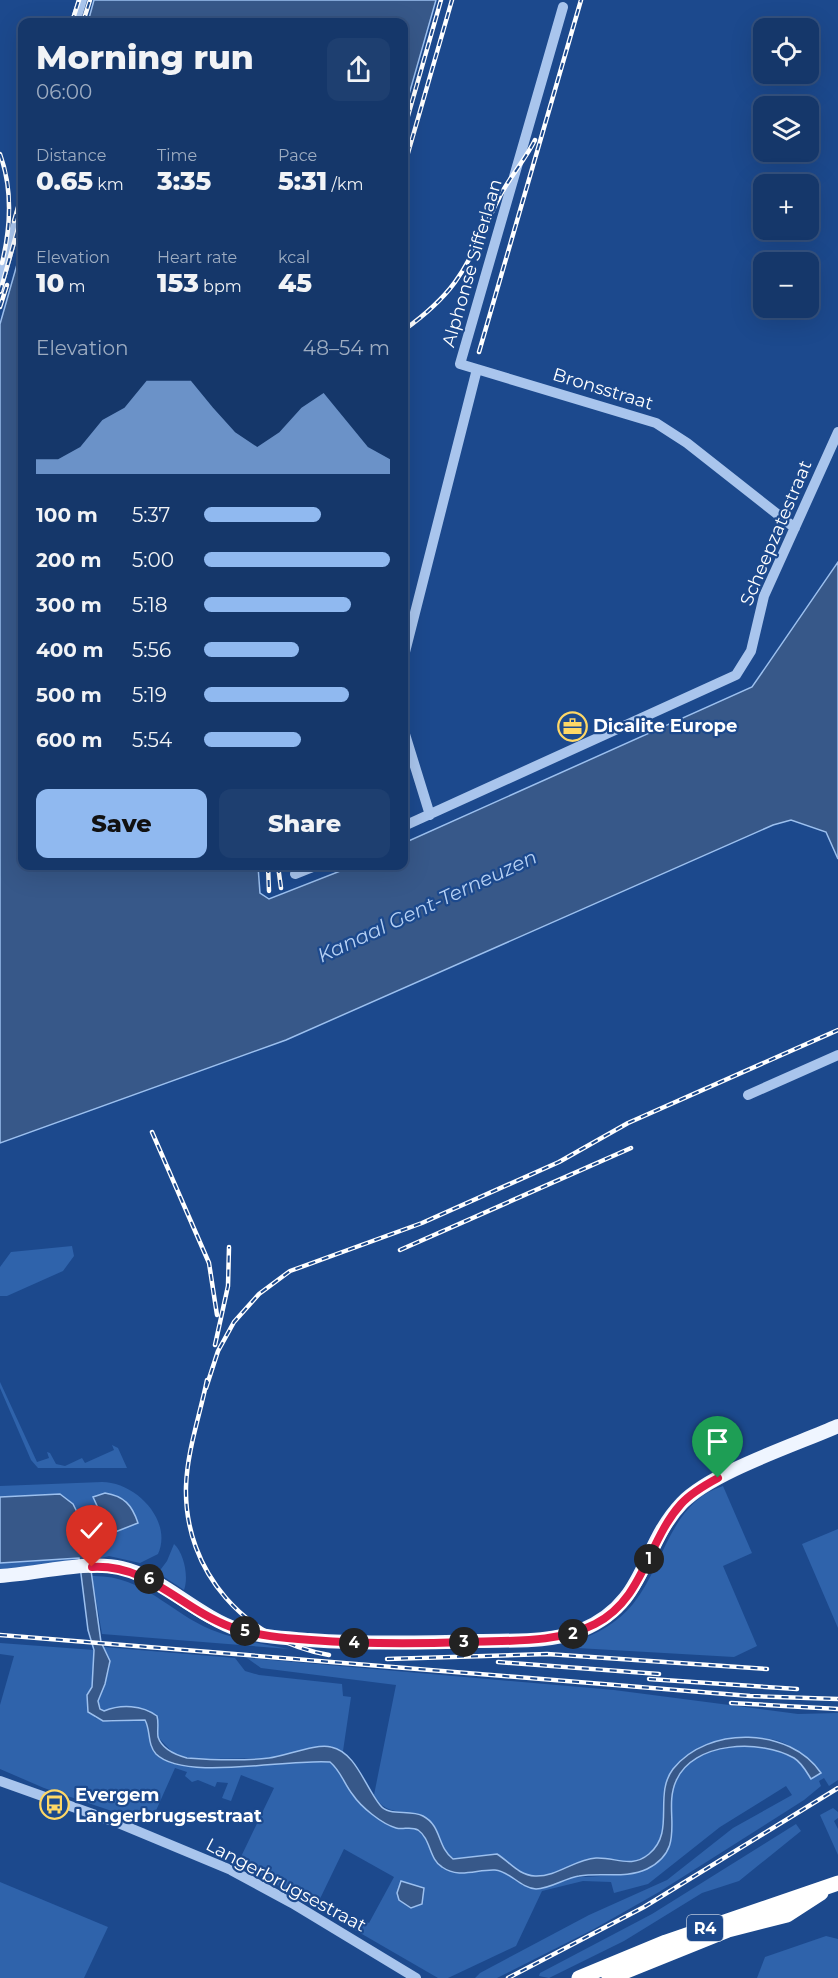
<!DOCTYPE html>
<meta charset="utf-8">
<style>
body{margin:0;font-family:Montserrat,sans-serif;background:#1e3f70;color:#f1f3f6;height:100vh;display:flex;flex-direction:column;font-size:22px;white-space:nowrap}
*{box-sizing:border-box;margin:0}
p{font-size:20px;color:#9dacc1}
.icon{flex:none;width:33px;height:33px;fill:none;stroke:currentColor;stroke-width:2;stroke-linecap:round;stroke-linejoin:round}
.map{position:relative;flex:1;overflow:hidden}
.sheet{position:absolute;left:18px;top:18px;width:390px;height:852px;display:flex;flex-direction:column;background:#15376a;border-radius:12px;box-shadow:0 6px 24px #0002,0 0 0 2px #34517e}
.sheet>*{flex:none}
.tools{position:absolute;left:753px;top:18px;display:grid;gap:12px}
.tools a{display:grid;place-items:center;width:66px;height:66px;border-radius:12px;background:#15376a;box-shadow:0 6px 24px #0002,0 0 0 2px #34517e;font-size:30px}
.pin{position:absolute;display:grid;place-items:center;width:51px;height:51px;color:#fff;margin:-62px -26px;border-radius:50% 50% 50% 0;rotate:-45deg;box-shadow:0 0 6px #0007}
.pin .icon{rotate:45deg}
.km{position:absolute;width:30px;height:30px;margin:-15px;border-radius:50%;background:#222;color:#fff;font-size:16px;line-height:30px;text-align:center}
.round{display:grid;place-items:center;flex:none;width:63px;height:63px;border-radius:12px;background:#1e3f70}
.headline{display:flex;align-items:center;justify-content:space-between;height:102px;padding:0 18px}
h1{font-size:33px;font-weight:800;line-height:45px}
.metrics{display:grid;grid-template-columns:repeat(3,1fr);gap:9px;height:102px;padding:6px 18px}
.metrics div{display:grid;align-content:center}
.metrics b{font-size:26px;font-weight:800}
.metrics small{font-size:16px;font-weight:400}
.metrics p{font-size:16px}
.chart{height:168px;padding:12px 18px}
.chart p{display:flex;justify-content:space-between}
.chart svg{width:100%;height:108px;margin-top:6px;fill:#90b9f0;opacity:.7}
.primary-button{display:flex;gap:12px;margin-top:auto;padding:12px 18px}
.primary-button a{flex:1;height:69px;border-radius:12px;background:#90b9f0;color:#111;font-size:24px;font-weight:800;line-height:69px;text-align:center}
.primary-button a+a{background:#1e3f70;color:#f1f3f6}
ul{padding:0 18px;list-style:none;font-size:20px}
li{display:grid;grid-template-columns:96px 72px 1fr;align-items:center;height:45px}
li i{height:15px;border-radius:8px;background:#90b9f0}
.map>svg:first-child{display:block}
.green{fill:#2f63ab}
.water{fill:#375889;stroke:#9cc0ef;stroke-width:1.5}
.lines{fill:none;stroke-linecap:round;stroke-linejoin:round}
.minor{stroke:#a9c5ed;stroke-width:10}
.major{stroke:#eff5ff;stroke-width:14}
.highway{stroke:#fff;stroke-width:15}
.rail-casing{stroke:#fff;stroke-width:4.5}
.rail{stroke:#1c498d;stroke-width:2;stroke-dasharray:7;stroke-linecap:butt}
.route-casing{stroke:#fff;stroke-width:12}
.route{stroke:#e11d48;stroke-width:8}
.labels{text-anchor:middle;stroke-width:4.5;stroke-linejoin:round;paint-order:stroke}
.shield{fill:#1c498d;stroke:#bbc8dd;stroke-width:1.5}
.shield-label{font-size:16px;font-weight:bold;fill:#fff}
.street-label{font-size:18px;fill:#fff;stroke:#1c498d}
.poi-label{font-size:18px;font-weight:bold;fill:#fff;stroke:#1c498d;text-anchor:start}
.water-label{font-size:20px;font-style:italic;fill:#b5d0f4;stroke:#1c498d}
</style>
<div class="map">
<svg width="838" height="1978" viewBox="0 0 838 1978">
<rect width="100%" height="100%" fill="#1c498d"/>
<path class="green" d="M72,1246L74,1256L63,1271L7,1296H0V1267L11,1252Z
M0,1382L37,1462L49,1458L47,1452L50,1453L56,1464L65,1466L82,1458L85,1463L114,1450L112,1445L118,1448L127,1468H38L31,1460L0,1388Z
M102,1482C136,1482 173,1521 158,1554L140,1563L109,1556L90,1561L89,1555L97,1552L60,1494L0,1497V1486Z
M723,1486L752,1553L723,1566L757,1646L734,1657L577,1648L576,1641C598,1634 618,1622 633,1604C664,1566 670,1502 723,1486Z
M838,1529V1628L802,1544Z
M174,1544C184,1553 189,1577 184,1590L158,1573L167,1561Z
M79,1557V1563L0,1571V1563Z
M92,1576C144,1575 168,1612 212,1630C237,1640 263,1644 289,1649L102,1634Z
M0,1643L94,1650L92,1687L95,1718L111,1722L145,1720C153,1734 147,1743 161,1757C184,1780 294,1758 330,1762C341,1771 344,1785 353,1795C362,1806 378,1814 389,1823C400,1831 413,1824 422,1834C431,1844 430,1861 443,1868C462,1877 478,1867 497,1870C501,1871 505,1874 509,1875C531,1880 631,1878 649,1868C685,1848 664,1809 675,1781C692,1742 761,1739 794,1758C802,1763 806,1771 811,1779L821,1773C810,1764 798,1750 786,1744C754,1727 679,1749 666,1782C658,1802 669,1825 657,1844C653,1852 644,1858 636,1861C622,1865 610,1856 596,1858C575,1860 556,1877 535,1876C516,1874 511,1861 497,1854L453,1859C439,1849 442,1829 428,1819C408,1805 389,1821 374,1795L396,1685L261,1668L247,1658L614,1690L798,1714L838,1713V1780L829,1786L824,1778L819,1781L821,1786L804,1800L659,1892L594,1929L497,1978H475L480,1973L589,1915L667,1880L733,1828L792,1795L786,1786L720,1827L648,1884L614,1893L611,1882L583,1881L542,1891L516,1946L448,1978H438L355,1930L361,1919L369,1923L394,1877L344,1849L316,1907L238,1863L274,1788L241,1775L231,1801L222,1798L228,1783L217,1782L215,1787L198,1780L192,1782L185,1776L187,1772L175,1768L150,1824L44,1788L0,1769V1705L14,1656L0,1654Z
M103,1647L235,1658L245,1671L259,1675L342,1684L343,1696L351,1697L343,1751L329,1746L267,1758L197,1759L175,1755L158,1737L157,1716C143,1706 120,1705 104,1711C88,1699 114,1676 109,1660C108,1656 104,1651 103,1647Z
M833,1808L838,1812V1818L834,1821L838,1829V1855L820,1815Z
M796,1824L801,1831L739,1881L702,1893L624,1941L549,1978L539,1976L540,1973L652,1914Z
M0,1882L108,1927L84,1978H0Z
M826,1936L838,1939V1978H757L765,1957Z"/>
<path class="water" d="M94,0H436L404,112V22H88Z
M22,247V866H258L260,893L269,899L353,866H404V843L752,687L838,562V859L826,832L791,820L773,825L286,1040L0,1143V324Z
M105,1493C124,1496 132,1505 138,1523L110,1534L93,1497Z
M60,1494L73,1504L97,1552L89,1556L101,1642L110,1661L105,1684L98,1701L100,1709L104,1711C121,1704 142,1705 157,1716C159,1723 157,1731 158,1737C162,1749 176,1755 187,1758C213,1760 242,1761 269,1758C286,1756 316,1743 331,1747C356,1752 365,1787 380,1805C389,1817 410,1809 423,1816C442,1826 437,1847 453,1859L497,1854C510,1862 518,1875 535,1876C557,1877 575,1859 596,1858C616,1857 631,1869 649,1854C676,1832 653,1795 673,1769C708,1725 790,1727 821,1773L811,1779C806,1771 802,1763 794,1758C761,1739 693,1741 676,1781C662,1812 689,1848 647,1869C627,1879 600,1872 579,1876C565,1878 550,1889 536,1889C520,1888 510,1871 495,1870C477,1869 459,1879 442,1867C429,1859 431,1839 418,1830C411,1826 403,1830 396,1828C382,1824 361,1807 353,1795C344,1784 341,1771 330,1762C291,1758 184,1782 156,1754C147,1744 151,1731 145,1720L103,1721L88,1712L87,1695L92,1687L94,1650L88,1630L79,1558L0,1563V1497Z
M401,1881L424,1888L422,1904L411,1908L399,1900L397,1893Z"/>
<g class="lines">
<path class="minor" d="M563,7L460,364L656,423L687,443L795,528
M75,22L82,0
M0,282L22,204
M404,656L477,369
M404,731L430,815
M404,826L736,675L751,651L764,596L838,432
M295,874L315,866
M748,1095L838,1055
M0,1781L118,1823L231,1870L292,1903L416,1978"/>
<path class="major" d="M0,1576C37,1574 86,1560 122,1568C160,1576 197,1616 239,1630C261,1637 286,1638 309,1640C366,1644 422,1643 479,1641C512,1640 550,1643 582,1630C648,1602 640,1547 682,1503C712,1472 795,1445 838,1426"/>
<path class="highway" d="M579,1978L666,1942L838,1883
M609,1978L728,1930L787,1915L821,1893"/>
<defs>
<path id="rail" d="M72,22L79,0
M83,22L90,0
M404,130L441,0
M0,154C13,190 11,226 2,263
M404,167L452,0
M14,221L22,193
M0,292L22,214
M0,307L7,285
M404,330C465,286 467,261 499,198C509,178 525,160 535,140
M479,352L581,0
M268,866L269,891
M278,866L281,888
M152,1132L209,1263L217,1315
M400,1250L631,1148
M215,1345L228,1286L229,1247
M207,1380C200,1415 187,1451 186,1487C184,1572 246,1641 329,1655
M206,1388L218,1351L234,1322L259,1294L290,1271L422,1223L559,1162L628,1123L838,1030
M0,1635L750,1696L838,1699
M387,1659L547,1654L767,1669
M498,1662L659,1674
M649,1679L797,1689
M731,1703L838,1709
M508,1978L644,1907L838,1788"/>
</defs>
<use href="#rail" class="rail-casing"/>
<use href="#rail" class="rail"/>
</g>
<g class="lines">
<defs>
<path id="route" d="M92,1567C149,1564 180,1608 231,1627C257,1636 284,1638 311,1640C363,1644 414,1644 466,1642C509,1640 556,1644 595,1624C644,1599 647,1542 681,1504C691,1493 705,1485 718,1478"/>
</defs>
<use href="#route" class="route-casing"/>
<use href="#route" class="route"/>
</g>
<defs>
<symbol id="office-ring" viewBox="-11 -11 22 22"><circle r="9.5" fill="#1c498d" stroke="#fed766" stroke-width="1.5"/><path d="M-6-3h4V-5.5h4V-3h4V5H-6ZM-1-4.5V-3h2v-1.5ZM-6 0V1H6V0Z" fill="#fed766"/></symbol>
<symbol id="bus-ring" viewBox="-11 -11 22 22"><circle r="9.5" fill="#1c498d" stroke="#fed766" stroke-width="1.5"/><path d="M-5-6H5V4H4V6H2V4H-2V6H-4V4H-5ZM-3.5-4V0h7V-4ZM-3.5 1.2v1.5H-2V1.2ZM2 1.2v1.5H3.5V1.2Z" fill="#fed766"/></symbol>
</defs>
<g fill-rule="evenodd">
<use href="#office-ring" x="556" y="710" width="33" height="33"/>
<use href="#bus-ring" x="38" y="1788" width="33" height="33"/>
</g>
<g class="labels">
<rect class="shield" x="687" y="1915" width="36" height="26" rx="4.5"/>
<g class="shield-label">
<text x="705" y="1934">R4</text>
</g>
<g class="street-label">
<text transform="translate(472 263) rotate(-74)" y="6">Alphonse Sifferlaan</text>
<text transform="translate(603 389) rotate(17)" y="6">Bronsstraat</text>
<text transform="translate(776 533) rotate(-67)" y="6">Scheepzatestraat</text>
<text transform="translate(286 1885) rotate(28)" y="6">Langerbrugsestraat</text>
</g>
<g class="poi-label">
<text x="593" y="732">Dicalite Europe</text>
<text x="75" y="1801">Evergem<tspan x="75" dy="21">Langerbrugsestraat</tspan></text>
</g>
<g class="water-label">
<text transform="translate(427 906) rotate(-25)" y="7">Kanaal Gent-Terneuzen</text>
</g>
</g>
</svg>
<div class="tools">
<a><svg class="icon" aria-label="locate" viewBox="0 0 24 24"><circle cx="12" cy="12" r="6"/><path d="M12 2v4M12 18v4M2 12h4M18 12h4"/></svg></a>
<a><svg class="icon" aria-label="layers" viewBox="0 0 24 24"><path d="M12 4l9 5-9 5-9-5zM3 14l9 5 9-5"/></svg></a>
<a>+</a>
<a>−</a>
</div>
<div class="pin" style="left:718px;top:1478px;background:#1e9e55"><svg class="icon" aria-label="arrive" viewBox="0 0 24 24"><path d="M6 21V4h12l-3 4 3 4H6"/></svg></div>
<div class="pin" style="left:92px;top:1567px;background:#d93025"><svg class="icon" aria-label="check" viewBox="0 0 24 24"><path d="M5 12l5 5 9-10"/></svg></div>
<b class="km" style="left:649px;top:1559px">1</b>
<b class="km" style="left:573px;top:1634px">2</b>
<b class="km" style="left:464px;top:1642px">3</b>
<b class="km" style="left:354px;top:1643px">4</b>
<b class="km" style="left:245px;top:1631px">5</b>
<b class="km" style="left:149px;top:1579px">6</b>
<section class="sheet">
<div class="headline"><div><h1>Morning run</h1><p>06:00</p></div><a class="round"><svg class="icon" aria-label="share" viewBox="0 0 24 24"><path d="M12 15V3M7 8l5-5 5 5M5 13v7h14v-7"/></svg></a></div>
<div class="metrics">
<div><p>Distance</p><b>0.65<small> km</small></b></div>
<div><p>Time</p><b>3:35</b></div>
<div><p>Pace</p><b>5:31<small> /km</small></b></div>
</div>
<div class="metrics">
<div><p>Elevation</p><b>10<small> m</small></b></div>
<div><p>Heart rate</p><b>153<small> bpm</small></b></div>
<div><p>kcal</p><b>45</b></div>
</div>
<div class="chart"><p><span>Elevation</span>48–54 m</p>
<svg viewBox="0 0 160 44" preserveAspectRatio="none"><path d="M0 44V38L10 38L20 33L30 22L40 17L50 6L60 6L70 6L80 17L90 27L100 33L110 27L120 17L130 11L140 22L150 33L160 38V44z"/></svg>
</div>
<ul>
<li><b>100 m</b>5:37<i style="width:63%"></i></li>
<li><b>200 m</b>5:00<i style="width:100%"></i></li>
<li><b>300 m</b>5:18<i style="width:79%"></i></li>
<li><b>400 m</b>5:56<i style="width:51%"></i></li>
<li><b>500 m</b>5:19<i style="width:78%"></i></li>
<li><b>600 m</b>5:54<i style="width:52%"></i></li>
</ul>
<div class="primary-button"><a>Save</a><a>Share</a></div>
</section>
</div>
